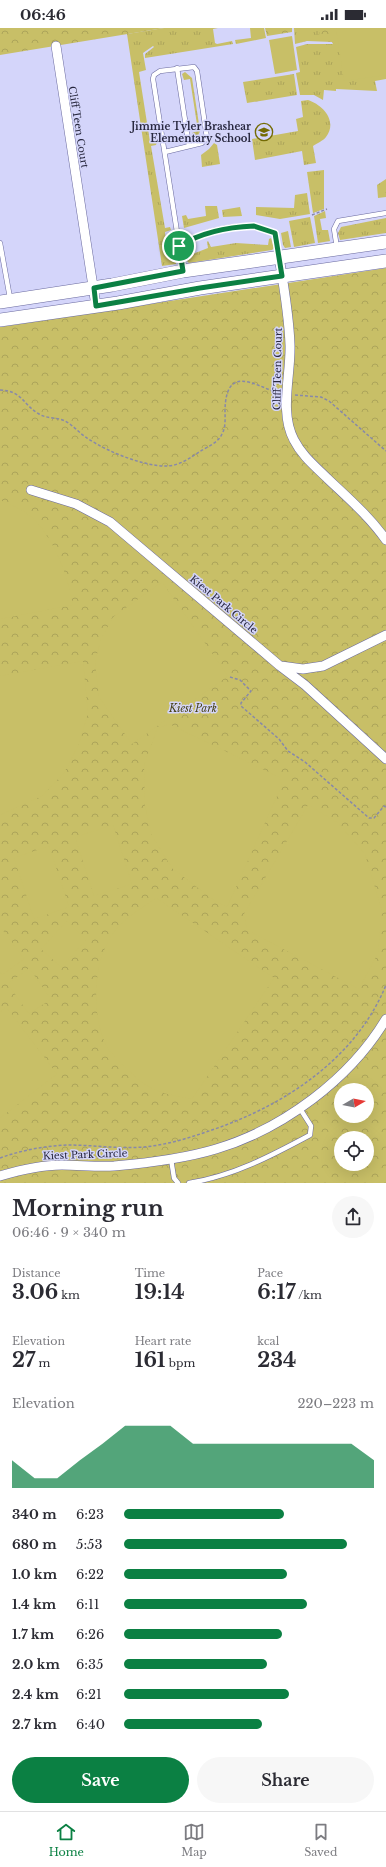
<!DOCTYPE html>
<meta charset="utf-8">
<style>
body{margin:0;font-family:"Libre Baskerville",serif;background:#f7f7f7;color:#2b2b33;height:100vh;display:flex;flex-direction:column;font-size:15px;white-space:nowrap}
*{box-sizing:border-box;margin:0}
p{font-size:13px;color:#7c7c81}
.icon{flex:none;width:22px;height:22px;fill:none;stroke:currentColor;stroke-width:2;stroke-linecap:round;stroke-linejoin:round}
.map{position:relative;height:1155px;overflow:hidden}
.panel{display:flex;flex-direction:column;background:#fff;flex:1}
.panel>*{flex:none}
.needle{width:26px;rotate:81deg}
.fabs{position:absolute;left:334px;top:1055px;display:grid;gap:8px}
.fabs a{display:grid;place-items:center;width:40px;height:40px;border-radius:50%;background:#fff;box-shadow:0 4px 16px #0002;font-size:20px}
.pin{position:absolute;display:grid;place-items:center;width:34px;height:34px;color:#fff;margin:-17px;border:2px solid #fff;border-radius:50%;box-shadow:0 1px 4px #0007}
.round{display:grid;place-items:center;flex:none;width:42px;height:42px;border-radius:21px;background:#f7f7f7}
.head{display:flex;align-items:center;justify-content:space-between;height:68px;padding:0 12px}
h1{font-size:22px;font-weight:700;line-height:30px}
.metrics{display:grid;grid-template-columns:repeat(3,1fr);gap:6px;height:68px;padding:4px 12px}
.metrics div{display:grid;align-content:center}
.metrics b{font-size:20px;font-weight:700}
.metrics small{font-size:11px;font-weight:400}
.metrics p{font-size:11px}
.chart{height:112px;padding:8px 12px}
.chart p{display:flex;justify-content:space-between}
.chart svg{width:100%;height:72px;margin-top:4px;fill:#0b8043;opacity:.7}
.action{display:flex;gap:8px;margin-top:auto;padding:8px 12px}
.action a{flex:1;height:46px;border-radius:24px;background:#0b8043;color:#fff;font-size:16px;font-weight:700;line-height:46px;text-align:center}
.action a+a{background:#f7f7f7;color:#2b2b33}
ul{padding:0 12px;list-style:none;font-size:13px}
li{display:grid;grid-template-columns:64px 48px 1fr;align-items:center;height:30px}
li i{height:10px;border-radius:5px;background:#0b8043}
.status{display:flex;justify-content:space-between;align-items:center;height:28px;padding:0 20px;background:#fff;direction:ltr}
.status svg{height:11px;fill:currentColor}
.tabs{display:flex;justify-content:space-around;align-items:center;height:56px;border-top:1px solid #e1e1e2;background:#fff;font-size:11px;color:#7c7c81}
.tabs a{display:grid;justify-items:center;gap:2px}
.tabs .selected{color:#0b8043}
.map>svg:first-child{display:block}
.grass{fill:url(#grass-tufts)}
.forest{fill:url(#forest-crowns);fill-rule:evenodd}
.pitch{fill:#c8bf67}
.lines{fill:none;stroke-linecap:round;stroke-linejoin:round}
.service-casing{stroke:#6a6a9f;stroke-width:5.5}
.minor-casing{stroke:#6a6a9f;stroke-width:10}
.secondary-casing{stroke:#6a6a9f;stroke-width:14}
.path{stroke:#8889a8;stroke-width:1.5;stroke-dasharray:3 2;stroke-linecap:butt}
.service{stroke:#fff;stroke-width:4.5}
.minor{stroke:#fff;stroke-width:9}
.secondary{stroke:#fff;stroke-width:13}
.route-casing{stroke:#fff;stroke-width:8}
.route{stroke:#0b8043;stroke-width:5}
.labels{text-anchor:middle;stroke-width:3;stroke-linejoin:round;paint-order:stroke}
.poi-label{font-size:10px;font-weight:bold;fill:#28283f;stroke:#d4d5fa;text-anchor:end}
.street-label{font-size:10px;fill:#28283f;stroke:#d4d5fa}
.park-label{font-size:10px;font-style:italic;fill:#454012;stroke:#d4d5fa}
</style>
<div class="status"><b>06:46</b><svg viewBox="0 0 49 12"><path d="M0 12V9h3v3zM5 12V6h3v6zM10 12V3h3v9zM15 12V0h3v12zM26 1h20v11H26zM47 4h2v5h-2z"/></svg></div>
<div class="map">
<svg width="386" height="1155" viewBox="0 0 386 1155">
<defs>
<pattern id="grass-tufts" width="24" height="20" patternUnits="userSpaceOnUse"><rect width="24" height="20" fill="#c8bf67"/><path d="M3 7l-1-3M5 7V3M7 7l1-3M15 17l-1-3M17 17v-4M19 17l1-3" fill="none" stroke="#aca45a"/></pattern>
<pattern id="forest-crowns" width="20" height="18" patternUnits="userSpaceOnUse"><rect width="20" height="18" fill="#c8bf67"/><path d="M2 6a3 3 0 1 1 6 0M12 15a3 3 0 1 1 6 0" fill="none" stroke="#aca45a"/></pattern>
</defs>
<rect width="100%" height="100%" fill="#d4d5fa"/>
<path class="grass" d="M164,0H218L213,1L215,15L217,16L232,13L233,16L145,30V26L154,19L153,18L143,25L146,42L139,44L150,114H157L156,117L151,118L165,200L170,199L171,202L165,204L166,217L173,215L176,233V236L162,238L127,6Z
M250,0H264L266,10L236,16L235,12L251,10Z
M294,0H386V51L375,53L377,63L336,61V63L324,62L323,72L314,67H300L296,45L300,44L296,19L307,16H333L332,14L307,13L295,16Z
M185,44L192,50L200,103L197,110L193,111L192,105L198,103L190,51L184,52L182,46Z
M294,46L297,67L247,75L243,54Z
M308,72C323,77 338,93 326,109C323,113 317,115 313,118L316,135L304,137L302,123L255,132L252,111L298,103L296,91L303,89L301,73Z
M214,115L217,117L220,136L202,139L201,127L209,121Z
M324,142V181L313,185L307,144Z
M386,151V169L378,170L377,157Z
M307,165L310,186L280,191L256,187V179L294,180L295,167Z
M205,178H217L219,190L184,200L182,188L186,187L188,191L206,188Z
M240,179L242,188L223,189L222,182Z
M325,183L326,190L320,191L322,202H328L330,213L318,215L314,188Z
M310,189L315,215L294,219L289,193Z
M386,190V205L340,212L338,205L341,199Z
M288,203L291,219L285,220L283,217L281,205Z
M271,210L274,220L272,222L189,235L186,232L185,223L186,221L190,227L208,220L207,214L208,213L211,219L236,215L268,217L269,211Z"/>
<path class="forest" d="M0,0H164L0,27Z
M265,0H292V4L267,8Z
M320,0H331L333,8L328,12H324L319,8Z
M386,240V1155H0V299ZM341,1062H367V1088H341ZM341,1110H367V1136H341Z"/>
<path class="pitch" d="M336,0H386V47L344,53Z
M292,8L297,42L275,46L269,12Z
M0,472C8,476 17,479 25,484C52,503 68,547 73,577L0,591Z
M162,554L228,648L132,716L99,669L95,634L101,611L113,589Z
M83,633L88,685L79,716L64,745L42,768L0,787V648Z
M169,696L279,749L282,757L227,879L215,873L172,840L152,808L145,778L144,737L157,701Z
M308,777L338,795L365,826L382,883L378,925L359,961L247,902L244,886Z
M113,797L132,856L94,868L75,809Z
M49,818L69,879L34,891L14,830Z
M156,870L274,950L192,1071C175,1068 157,1065 143,1055C137,1051 112,1027 108,1021C92,992 92,941 109,912C119,893 139,882 156,870Z
M67,893L86,912L61,939L41,921Z
M2,901L24,931L2,947L0,944V902Z
M29,940L51,971L29,986L8,956Z
M6,979L57,1046L0,1090V984Z"/>
<g class="lines">
<defs>
<path id="service" d="M177,40L189,118
M165,124L202,115L207,110L197,43L194,39L160,43L154,47L153,51L183,242
M0,215L10,270
M179,218C207,200 245,192 275,205L279,228
M337,220L334,201L338,193L386,185
M171,1131L174,1150L178,1155
M189,1155C233,1148 271,1128 310,1107L311,1098L299,1079"/>
<path id="minor" d="M56,18L96,278
M279,229C284,259 289,287 290,317C291,347 279,384 294,412C302,428 316,439 328,451C348,470 370,489 386,512
M31,462L76,476L110,494L280,638L305,657L386,731
M281,638L303,641L323,638L386,607
M0,1148C20,1142 41,1137 62,1137C79,1137 97,1139 114,1138C148,1135 183,1131 216,1121C283,1101 350,1051 386,991"/>
<path id="secondary" d="M0,274L112,257L183,243L386,214
M0,292L118,275L200,260L386,233"/>
</defs>
<use href="#service" class="service-casing"/>
<use href="#minor" class="minor-casing"/>
<use href="#secondary" class="secondary-casing"/>
<path class="path" d="M312,187L327,181
M0,362C23,363 23,377 39,386C47,391 57,389 65,393C73,397 79,405 87,410C106,423 142,438 166,438C178,438 189,431 199,424C207,419 218,415 222,406C226,399 225,390 225,382C226,338 252,355 277,365
M295,367L321,369L329,373L386,423
M230,649L240,652L251,663L241,675V678L279,711L288,723L305,734L369,790H374L384,778L386,779
M0,1130C22,1122 45,1118 68,1117C93,1117 119,1121 144,1119C165,1117 186,1111 206,1104C280,1080 355,1033 386,957"/>
<use href="#service" class="service"/>
<use href="#minor" class="minor"/>
<use href="#secondary" class="secondary"/>
</g>
<g class="lines">
<defs>
<path id="route" d="M254,198L275,205L282,248L200,260L96,278L94,260L183,243L179,218C202,204 228,199 254,198Z"/>
</defs>
<use href="#route" class="route-casing"/>
<use href="#route" class="route"/>
</g>
<defs>
<symbol id="school-ring" viewBox="-11 -11 22 22"><circle r="9.5" fill="#d4d5fa" stroke="#746b04" stroke-width="1.5"/><path d="M0-5L7-2L0 1L-7-2ZM-4 1L0 2.5L4 1V4Q0 6-4 4Z" fill="#746b04"/></symbol>
</defs>
<g fill-rule="evenodd">
<use href="#school-ring" x="254" y="94" width="20" height="20"/>
</g>
<g class="labels">
<g class="poi-label">
<text x="251" y="102">Jimmie Tyler Brashear<tspan x="251" dy="12">Elementary School</tspan></text>
</g>
<g class="street-label">
<text transform="translate(79 99) rotate(81)" y="4">Cliff Teen Court</text>
<text transform="translate(277 341) rotate(-89)" y="4">Cliff Teen Court</text>
<text transform="translate(224 576) rotate(40)" y="4">Kiest Park Circle</text>
<text transform="translate(85 1126) rotate(-2)" y="4">Kiest Park Circle</text>
</g>
<g class="park-label">
<text x="193" y="684">Kiest Park</text>
</g>
</g>
</svg>
<div class="fabs">
<a><svg class="needle" viewBox="-14 -14 28 28"><path d="M0-13l5 13h-10z" fill="#e53935"/><path d="M0 13l5-13h-10z" fill="#7c7c81"/></svg></a>
<a><svg class="icon" aria-label="locate" viewBox="0 0 24 24"><circle cx="12" cy="12" r="6"/><path d="M12 2v4M12 18v4M2 12h4M18 12h4"/></svg></a>
</div>
<div class="pin" style="left:179px;top:218px;background:#1e9e55"><svg class="icon" aria-label="arrive" viewBox="0 0 24 24"><path d="M6 21V4h12l-3 4 3 4H6"/></svg></div>
</div>
<section class="panel">
<div class="head"><div><h1>Morning run</h1><p>06:46 · 9 × 340 m</p></div><a class="round"><svg class="icon" aria-label="share" viewBox="0 0 24 24"><path d="M12 15V3M7 8l5-5 5 5M5 13v7h14v-7"/></svg></a></div>
<div class="metrics">
<div><p>Distance</p><b>3.06<small> km</small></b></div>
<div><p>Time</p><b>19:14</b></div>
<div><p>Pace</p><b>6:17<small> /km</small></b></div>
</div>
<div class="metrics">
<div><p>Elevation</p><b>27<small> m</small></b></div>
<div><p>Heart rate</p><b>161<small> bpm</small></b></div>
<div><p>kcal</p><b>234</b></div>
</div>
<div class="chart"><p><span>Elevation</span>220–223 m</p>
<svg viewBox="0 0 160 44" preserveAspectRatio="none"><path d="M0 44V27L10 38L20 38L30 27L40 17L50 6L60 6L70 6L80 17L90 17L100 17L110 17L120 17L130 17L140 17L150 17L160 27V44z"/></svg>
</div>
<ul>
<li><b>340 m</b>6:23<i style="width:64%"></i></li>
<li><b>680 m</b>5:53<i style="width:89%"></i></li>
<li><b>1.0 km</b>6:22<i style="width:65%"></i></li>
<li><b>1.4 km</b>6:11<i style="width:73%"></i></li>
<li><b>1.7 km</b>6:26<i style="width:63%"></i></li>
<li><b>2.0 km</b>6:35<i style="width:57%"></i></li>
<li><b>2.4 km</b>6:21<i style="width:66%"></i></li>
<li><b>2.7 km</b>6:40<i style="width:55%"></i></li>
</ul>
<div class="action"><a>Save</a><a>Share</a></div>
</section>
<nav class="tabs">
<a class="selected"><svg class="icon" aria-label="home" viewBox="0 0 24 24"><path d="M3 11l9-7 9 7M6 9v11h12V9"/></svg>Home</a>
<a><svg class="icon" aria-label="map" viewBox="0 0 24 24"><path d="M3 6l6-2 6 2 6-2v14l-6 2-6-2-6 2zM9 4v14M15 6v14"/></svg>Map</a>
<a><svg class="icon" aria-label="saved" viewBox="0 0 24 24"><path d="M7 4h10v16l-5-4-5 4z"/></svg>Saved</a>
</nav>
